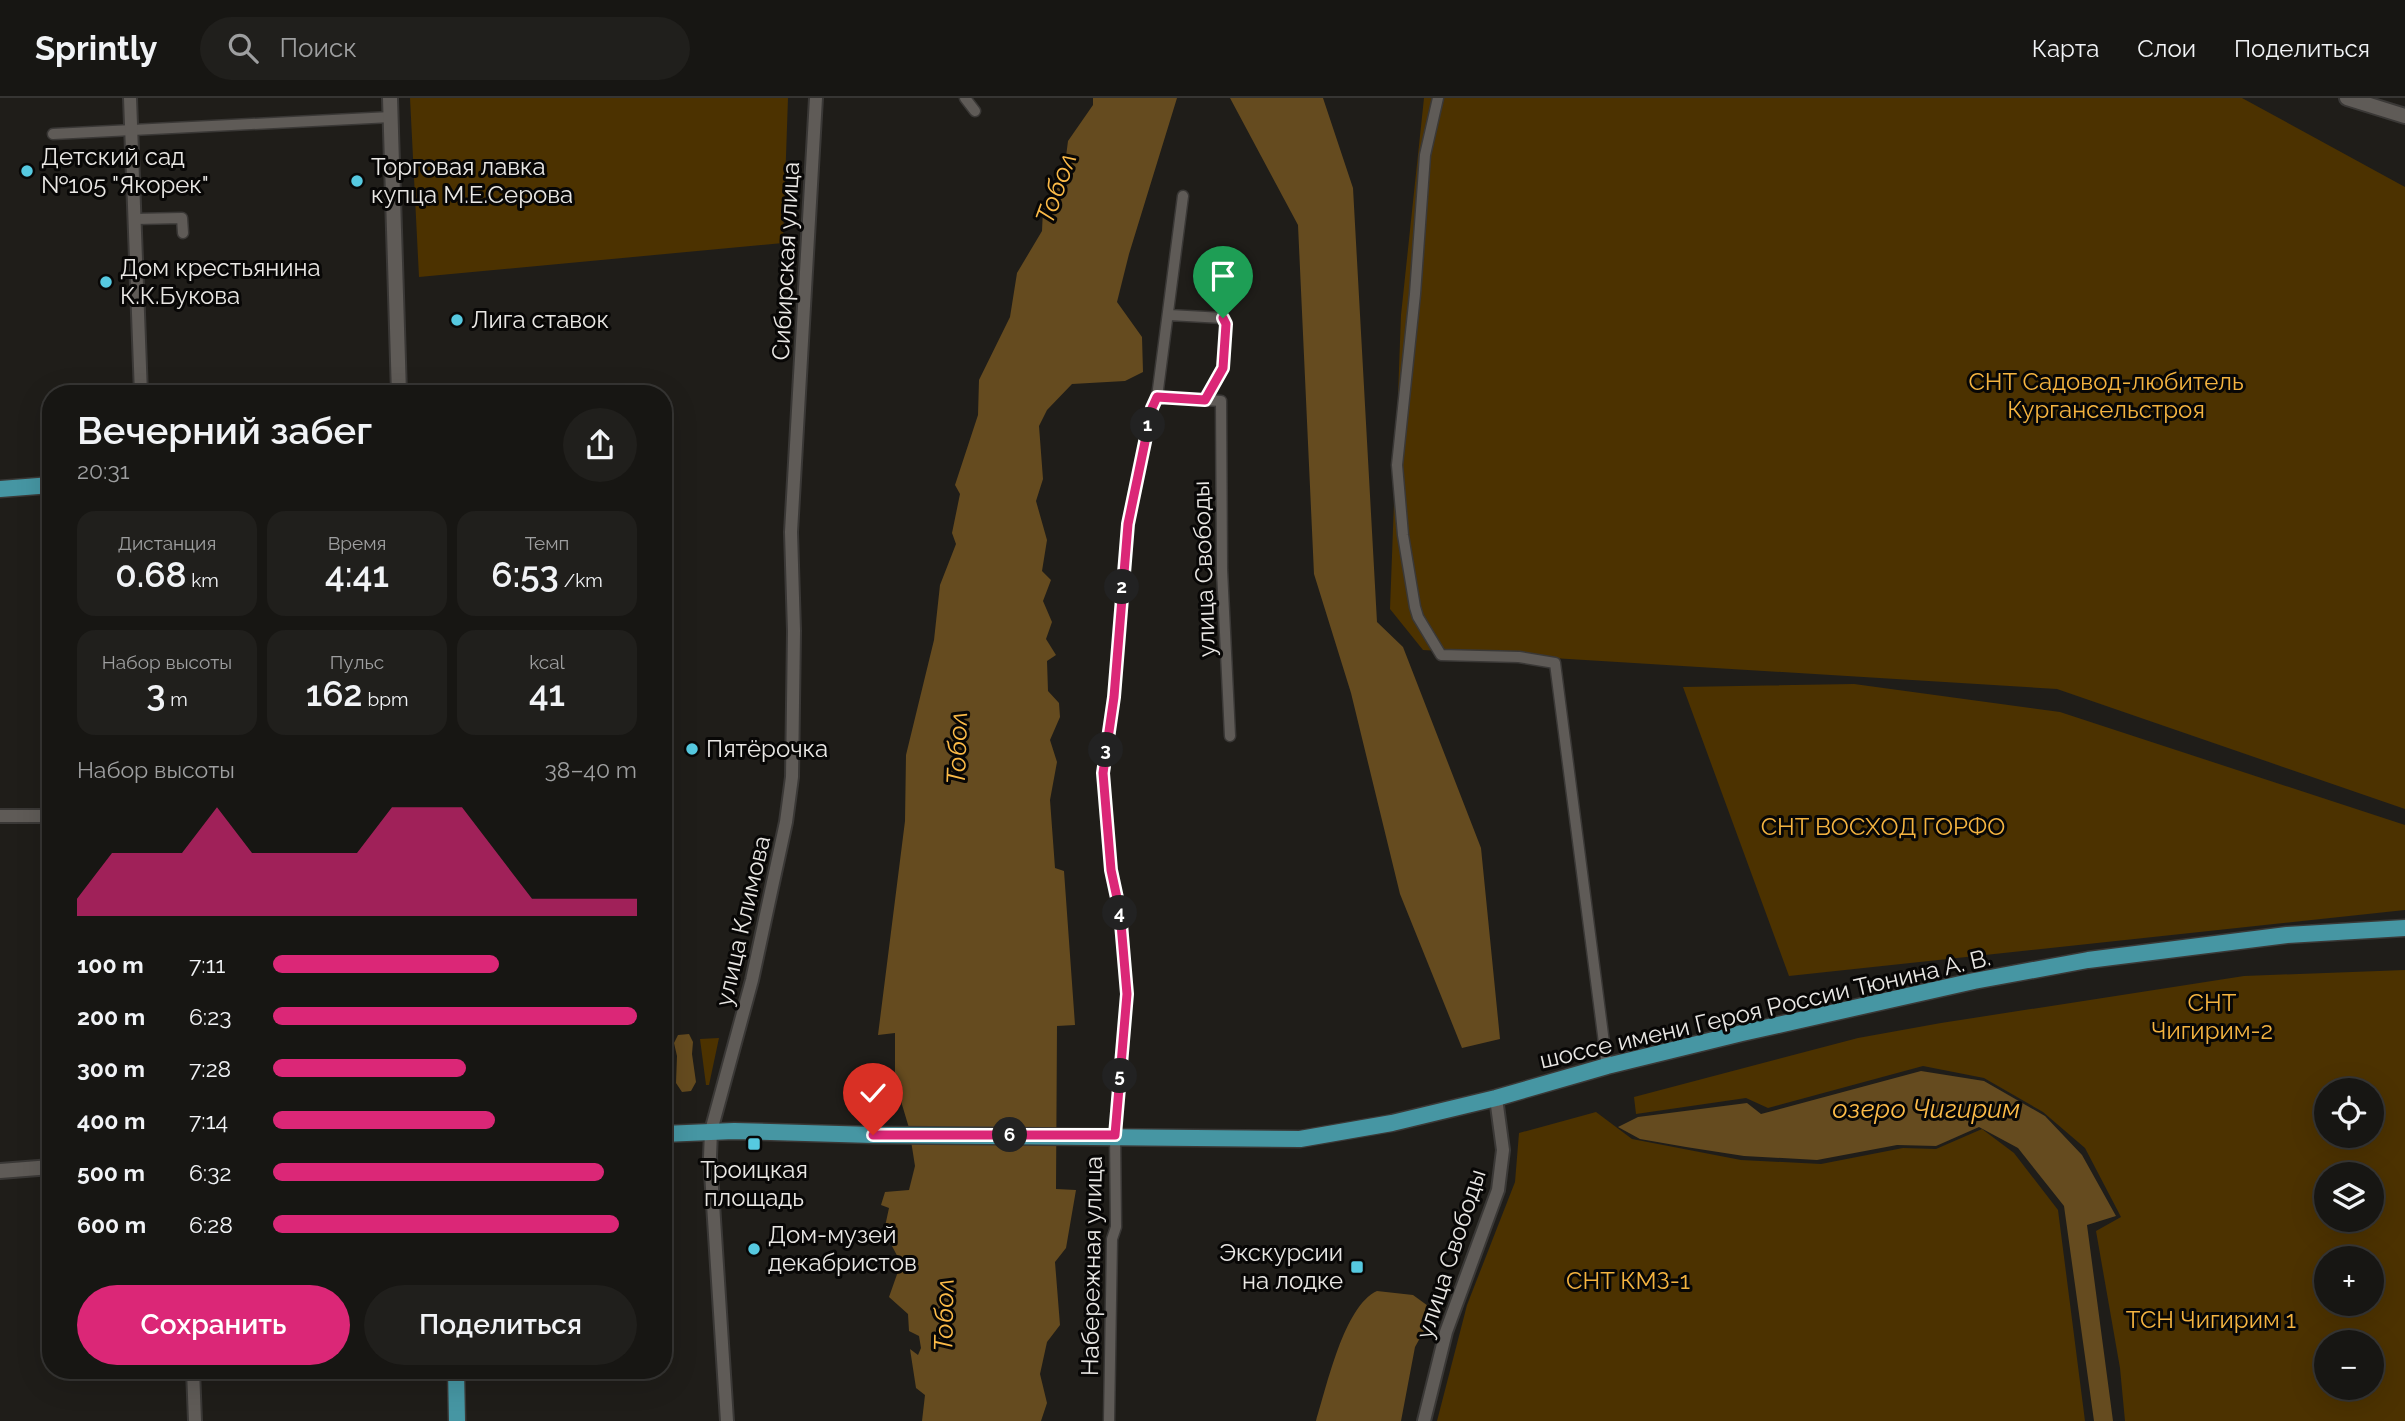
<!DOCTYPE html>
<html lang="ru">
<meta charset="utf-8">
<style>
body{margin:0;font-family:Raleway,sans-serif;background:#201f1c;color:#f1f3f6;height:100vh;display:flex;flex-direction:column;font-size:26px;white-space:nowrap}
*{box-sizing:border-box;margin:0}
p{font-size:23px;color:#9e9fa0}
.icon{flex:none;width:38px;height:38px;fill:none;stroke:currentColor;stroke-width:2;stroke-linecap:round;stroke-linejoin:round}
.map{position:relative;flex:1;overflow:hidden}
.panel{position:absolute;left:42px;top:287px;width:630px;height:994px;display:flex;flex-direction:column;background:#171613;border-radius:28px;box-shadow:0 7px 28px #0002,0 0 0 2px #363533}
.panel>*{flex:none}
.controls{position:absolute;left:2314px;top:980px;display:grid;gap:14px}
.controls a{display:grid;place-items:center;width:70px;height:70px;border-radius:50%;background:#171613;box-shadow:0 7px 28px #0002,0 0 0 2px #363533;font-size:35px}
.pin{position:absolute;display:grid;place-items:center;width:60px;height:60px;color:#fff;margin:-72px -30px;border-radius:50% 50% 50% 0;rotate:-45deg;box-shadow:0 0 7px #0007}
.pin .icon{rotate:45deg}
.km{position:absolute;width:35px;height:35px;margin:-18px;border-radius:50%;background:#222;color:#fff;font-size:19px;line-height:35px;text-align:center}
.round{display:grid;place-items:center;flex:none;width:74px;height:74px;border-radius:37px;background:#201f1c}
.head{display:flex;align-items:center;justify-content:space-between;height:119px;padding:0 35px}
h1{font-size:38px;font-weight:600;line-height:52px}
.metrics{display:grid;grid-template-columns:repeat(3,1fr);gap:10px;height:119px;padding:7px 35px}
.metrics div{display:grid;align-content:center;border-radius:18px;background:#201f1c;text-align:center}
.metrics b{font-size:35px;font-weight:600}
.metrics small{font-size:19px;font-weight:400}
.metrics p{font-size:19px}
.chart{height:196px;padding:14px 35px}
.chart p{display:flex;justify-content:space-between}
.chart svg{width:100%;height:126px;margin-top:7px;fill:#db2777;opacity:.7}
.cta{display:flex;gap:14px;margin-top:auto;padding:14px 35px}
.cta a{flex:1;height:80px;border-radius:42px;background:#db2777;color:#fff;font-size:28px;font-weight:600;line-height:80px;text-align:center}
.cta a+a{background:#201f1c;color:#f1f3f6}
ul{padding:0 35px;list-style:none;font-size:23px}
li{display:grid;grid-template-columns:112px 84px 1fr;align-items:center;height:52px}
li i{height:18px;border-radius:9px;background:#db2777}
header{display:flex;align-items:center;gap:42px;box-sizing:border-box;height:98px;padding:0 35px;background:#171613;border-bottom:2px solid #363533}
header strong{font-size:33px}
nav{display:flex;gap:38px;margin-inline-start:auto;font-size:24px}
.search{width:490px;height:63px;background:#201f1c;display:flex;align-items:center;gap:18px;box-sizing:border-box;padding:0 24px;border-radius:38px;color:#9e9fa0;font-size:26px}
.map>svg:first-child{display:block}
.green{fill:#4c3200;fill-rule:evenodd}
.water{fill:#654b1f}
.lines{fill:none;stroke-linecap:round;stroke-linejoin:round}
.minor-casing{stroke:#3a3836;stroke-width:13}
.tertiary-casing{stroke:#3a3836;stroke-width:16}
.secondary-casing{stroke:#3a3836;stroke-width:18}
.primary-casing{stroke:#3a3836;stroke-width:19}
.minor{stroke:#5f5b57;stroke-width:10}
.tertiary{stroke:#5f5b57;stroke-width:12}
.secondary{stroke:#5f5b57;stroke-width:14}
.primary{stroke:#4696a3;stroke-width:16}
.route-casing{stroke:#fff;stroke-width:14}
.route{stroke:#db2777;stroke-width:9}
.poi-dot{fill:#56c9e0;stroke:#080706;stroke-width:2.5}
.labels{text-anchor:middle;stroke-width:6;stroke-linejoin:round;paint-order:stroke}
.poi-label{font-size:24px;fill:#e9e7e4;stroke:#080706;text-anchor:start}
.street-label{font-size:24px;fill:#e9e7e4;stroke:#080706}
.park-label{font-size:24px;fill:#f5b440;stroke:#080706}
.water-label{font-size:26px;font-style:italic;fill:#fcbb48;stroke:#080706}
</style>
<header>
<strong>Sprintly</strong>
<div class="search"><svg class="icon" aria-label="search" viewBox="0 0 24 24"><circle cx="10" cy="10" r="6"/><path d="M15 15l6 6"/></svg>Поиск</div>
<nav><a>Карта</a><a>Слои</a><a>Поделиться</a></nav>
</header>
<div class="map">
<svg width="2405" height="1323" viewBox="0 0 2405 1323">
<rect width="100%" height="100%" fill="#1f1d19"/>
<path class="green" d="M410,0H788L783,145L419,179Z
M1424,0H2242L2405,89V711L2057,591L1423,552L1390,511L1401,217Z
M1854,586L2060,614L2405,727V812L1789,878L1683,589Z
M2405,872V1323H2125L2120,1270L2096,1133L2121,1119L2085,1050L2043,1014L1984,980L1923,968L1768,1010L1746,1000L1636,1016L1634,999L1858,940L1941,925L2244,878ZM2371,992V1038H2326V992ZM2326,1076H2371V1122H2326ZM2371,1160V1206H2326V1160ZM2371,1244V1290H2326V1244Z
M719,940L709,987H706L700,941Z
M1596,1014L1632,1041L1741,1062L1821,1066L1903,1050L1936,1051L1982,1031L2014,1055L2058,1112L2085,1323H1437L1467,1207L1515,1084L1519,1035Z"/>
<path class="water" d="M1093,0H1177L1129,156L1117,204L1142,239L1143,274L1125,283L1072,286L1047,312L1039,328L1043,381L1036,403L1047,442L1042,473L1051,482L1043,503L1052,524L1046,541L1056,557L1047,563L1048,593L1059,605L1060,619L1050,642L1057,664L1050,702L1055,770L1064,773L1075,927L1057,928L1056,1091L1076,1092L1066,1150L1055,1164L1060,1227L1047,1244L1040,1276L1047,1305L1041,1323H922L925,1297L916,1290L910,1251L918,1257L921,1250L919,1238L909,1233L908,1216L889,1199L901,1165L884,1133L889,1110L881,1107L885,1094L909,1092L915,1068L909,1030L895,983V935L878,937L905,723L906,657L934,542L940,487L956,446L952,435L960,396L955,387L978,317L979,282L1010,219L1017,175L1042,133L1043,111L1063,82L1068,43L1093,7Z
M1230,0H1323L1353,90L1377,524L1403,549L1481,750L1500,941L1462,950L1400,796L1351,595L1314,476L1298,127Z
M689,936L693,944L692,956L696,984L691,993L682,994L676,985L677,958L674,945L678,937Z
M1921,973L1984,983L2045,1018L2082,1057L2116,1118L2087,1127L2113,1323H2094L2064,1108L2018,1050L1979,1029L1936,1048L1897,1047L1817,1062L1744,1058L1686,1049L1640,1041L1618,1029L1638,1019L1747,1005L1761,1016Z
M1377,1193L1413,1197L1435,1213L1415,1249L1401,1323H1316C1327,1288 1344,1208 1377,1193Z"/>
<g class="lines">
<defs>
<path id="minor" d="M965,0L975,13
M1438,0L1425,57L1415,196L1397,367L1403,437L1415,509L1418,519L1441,557L1519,559L1555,565L1607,968
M53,36L391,19
M135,121L182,120L183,135
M1169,217L1223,220L1226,224L1223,270L1205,302
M1157,299L1221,303L1222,472L1230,638
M1109,1323L1112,1141L1116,1129L1115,1037L1127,896L1120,814L1111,772L1103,675L1114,599L1128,426L1152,310L1157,299L1183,98"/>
<path id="tertiary" d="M130,0L141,296
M0,718H51
M193,1272L195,1323
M727,1323L710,1059L711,1033L752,882L786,724L792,679L794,533L791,434L816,0
M1424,1323L1446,1234L1498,1092L1503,1052L1496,1000"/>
<path id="secondary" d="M390,0L399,296
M2347,0L2405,18
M0,1073L51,1069"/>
<path id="primary" d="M0,391L51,387
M663,1036L734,1033L873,1037L1300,1041L1392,1025L1496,1000L1607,968L1742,935L1974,883L2088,862L2287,837L2405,830
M456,1272L457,1323"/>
</defs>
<use href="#minor" class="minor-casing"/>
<use href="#tertiary" class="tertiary-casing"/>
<use href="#secondary" class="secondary-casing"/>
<use href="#primary" class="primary-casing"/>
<use href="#minor" class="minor"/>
<use href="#tertiary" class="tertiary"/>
<use href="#secondary" class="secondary"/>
<use href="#primary" class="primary"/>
</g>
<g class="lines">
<defs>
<path id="route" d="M873,1037H1115L1127,896L1120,814L1111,772L1103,675L1114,599L1128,426L1152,310L1157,299L1205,302L1223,270L1226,226L1223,220"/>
</defs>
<use href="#route" class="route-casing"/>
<use href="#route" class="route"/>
</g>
<g class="poi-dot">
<circle cx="27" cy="73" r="7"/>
<circle cx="357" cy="83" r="7"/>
<circle cx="106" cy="184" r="7"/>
<circle cx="457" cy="222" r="7"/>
<circle cx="692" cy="651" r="7"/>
<rect x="747" y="1039" width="14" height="14" rx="3.5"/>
<circle cx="754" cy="1151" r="7"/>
<rect x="1350" y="1162" width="14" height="14" rx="3.5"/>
</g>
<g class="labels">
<g class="poi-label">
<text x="41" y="67">Детский сад<tspan x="41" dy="28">№105 "Якорек"</tspan></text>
<text x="371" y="77">Торговая лавка<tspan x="371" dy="28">купца М.Е.Серова</tspan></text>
<text x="120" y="178">Дом крестьянина<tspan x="120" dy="28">К.К.Букова</tspan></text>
<text x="471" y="230">Лига ставок</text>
<text x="706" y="659">Пятёрочка</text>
<text x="754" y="1080" text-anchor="middle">Троицкая<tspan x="754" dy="28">площадь</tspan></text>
<text x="768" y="1145">Дом-музей<tspan x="768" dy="28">декабристов</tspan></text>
<text x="1343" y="1163" text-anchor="end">Экскурсии<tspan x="1343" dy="28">на лодке</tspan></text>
</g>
<g class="street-label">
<text transform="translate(786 163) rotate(-87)" y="8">Сибирская улица</text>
<text transform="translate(1204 471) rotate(-92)" y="8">улица Свободы</text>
<text transform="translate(743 823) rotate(-77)" y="8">улица Климова</text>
<text transform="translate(1765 911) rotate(-13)" y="8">шоссе имени Героя России Тюнина А. В.</text>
<text transform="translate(1451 1156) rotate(-72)" y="8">улица Свободы</text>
<text transform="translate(1092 1168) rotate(-89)" y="8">Набережная улица</text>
</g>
<g class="park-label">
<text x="2106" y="292">СНТ Садовод-любитель<tspan x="2106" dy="28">Кургансельстроя</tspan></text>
<text x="1883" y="737">СНТ ВОСХОД ГОРФО</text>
<text x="2212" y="913">СНТ<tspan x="2212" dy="28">Чигирим-2</tspan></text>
<text x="1628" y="1191">СНТ КМЗ-1</text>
<text x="2211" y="1230">ТСН Чигирим 1</text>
</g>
<g class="water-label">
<text transform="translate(1056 90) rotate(-70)" y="9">Тобол</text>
<text transform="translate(957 650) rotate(-88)" y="9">Тобол</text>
<text x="1926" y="1020">озеро Чигирим</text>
<text transform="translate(944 1217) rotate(-89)" y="9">Тобол</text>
</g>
</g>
</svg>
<div class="controls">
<a><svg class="icon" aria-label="locate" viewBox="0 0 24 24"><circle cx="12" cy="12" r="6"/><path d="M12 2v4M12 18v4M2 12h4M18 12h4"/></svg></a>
<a><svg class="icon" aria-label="layers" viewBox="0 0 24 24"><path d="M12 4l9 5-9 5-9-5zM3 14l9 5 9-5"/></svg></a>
<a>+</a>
<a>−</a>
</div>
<div class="pin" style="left:1223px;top:220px;background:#1e9e55"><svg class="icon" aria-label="arrive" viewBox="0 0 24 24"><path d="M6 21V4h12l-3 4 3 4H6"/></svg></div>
<div class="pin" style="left:873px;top:1037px;background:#d93025"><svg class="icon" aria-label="check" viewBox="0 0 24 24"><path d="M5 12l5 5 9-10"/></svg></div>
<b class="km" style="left:1148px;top:327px">1</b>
<b class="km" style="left:1122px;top:489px">2</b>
<b class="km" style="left:1106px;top:652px">3</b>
<b class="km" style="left:1120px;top:815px">4</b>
<b class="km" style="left:1120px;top:978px">5</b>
<b class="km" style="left:1010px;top:1037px">6</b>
<section class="panel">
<div class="head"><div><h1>Вечерний забег</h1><p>20:31</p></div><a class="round"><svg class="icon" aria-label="share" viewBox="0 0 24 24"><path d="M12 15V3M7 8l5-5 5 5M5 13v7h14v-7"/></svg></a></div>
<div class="metrics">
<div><p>Дистанция</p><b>0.68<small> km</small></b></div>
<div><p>Время</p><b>4:41</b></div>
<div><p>Темп</p><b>6:53<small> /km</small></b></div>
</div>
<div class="metrics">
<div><p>Набор высоты</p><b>3<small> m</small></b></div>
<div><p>Пульс</p><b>162<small> bpm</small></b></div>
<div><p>kcal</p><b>41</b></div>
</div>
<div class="chart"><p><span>Набор высоты</span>38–40 m</p>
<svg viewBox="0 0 160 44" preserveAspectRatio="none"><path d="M0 44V38L10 22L20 22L30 22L40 6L50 22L60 22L70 22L80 22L90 6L100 6L110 6L120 22L130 38L140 38L150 38L160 38V44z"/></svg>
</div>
<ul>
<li><b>100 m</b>7:11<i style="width:62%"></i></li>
<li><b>200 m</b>6:23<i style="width:100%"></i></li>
<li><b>300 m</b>7:28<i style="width:53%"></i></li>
<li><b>400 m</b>7:14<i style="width:61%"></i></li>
<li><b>500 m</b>6:32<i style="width:91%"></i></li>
<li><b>600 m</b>6:28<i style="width:95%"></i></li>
</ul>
<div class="cta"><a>Сохранить</a><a>Поделиться</a></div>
</section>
</div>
